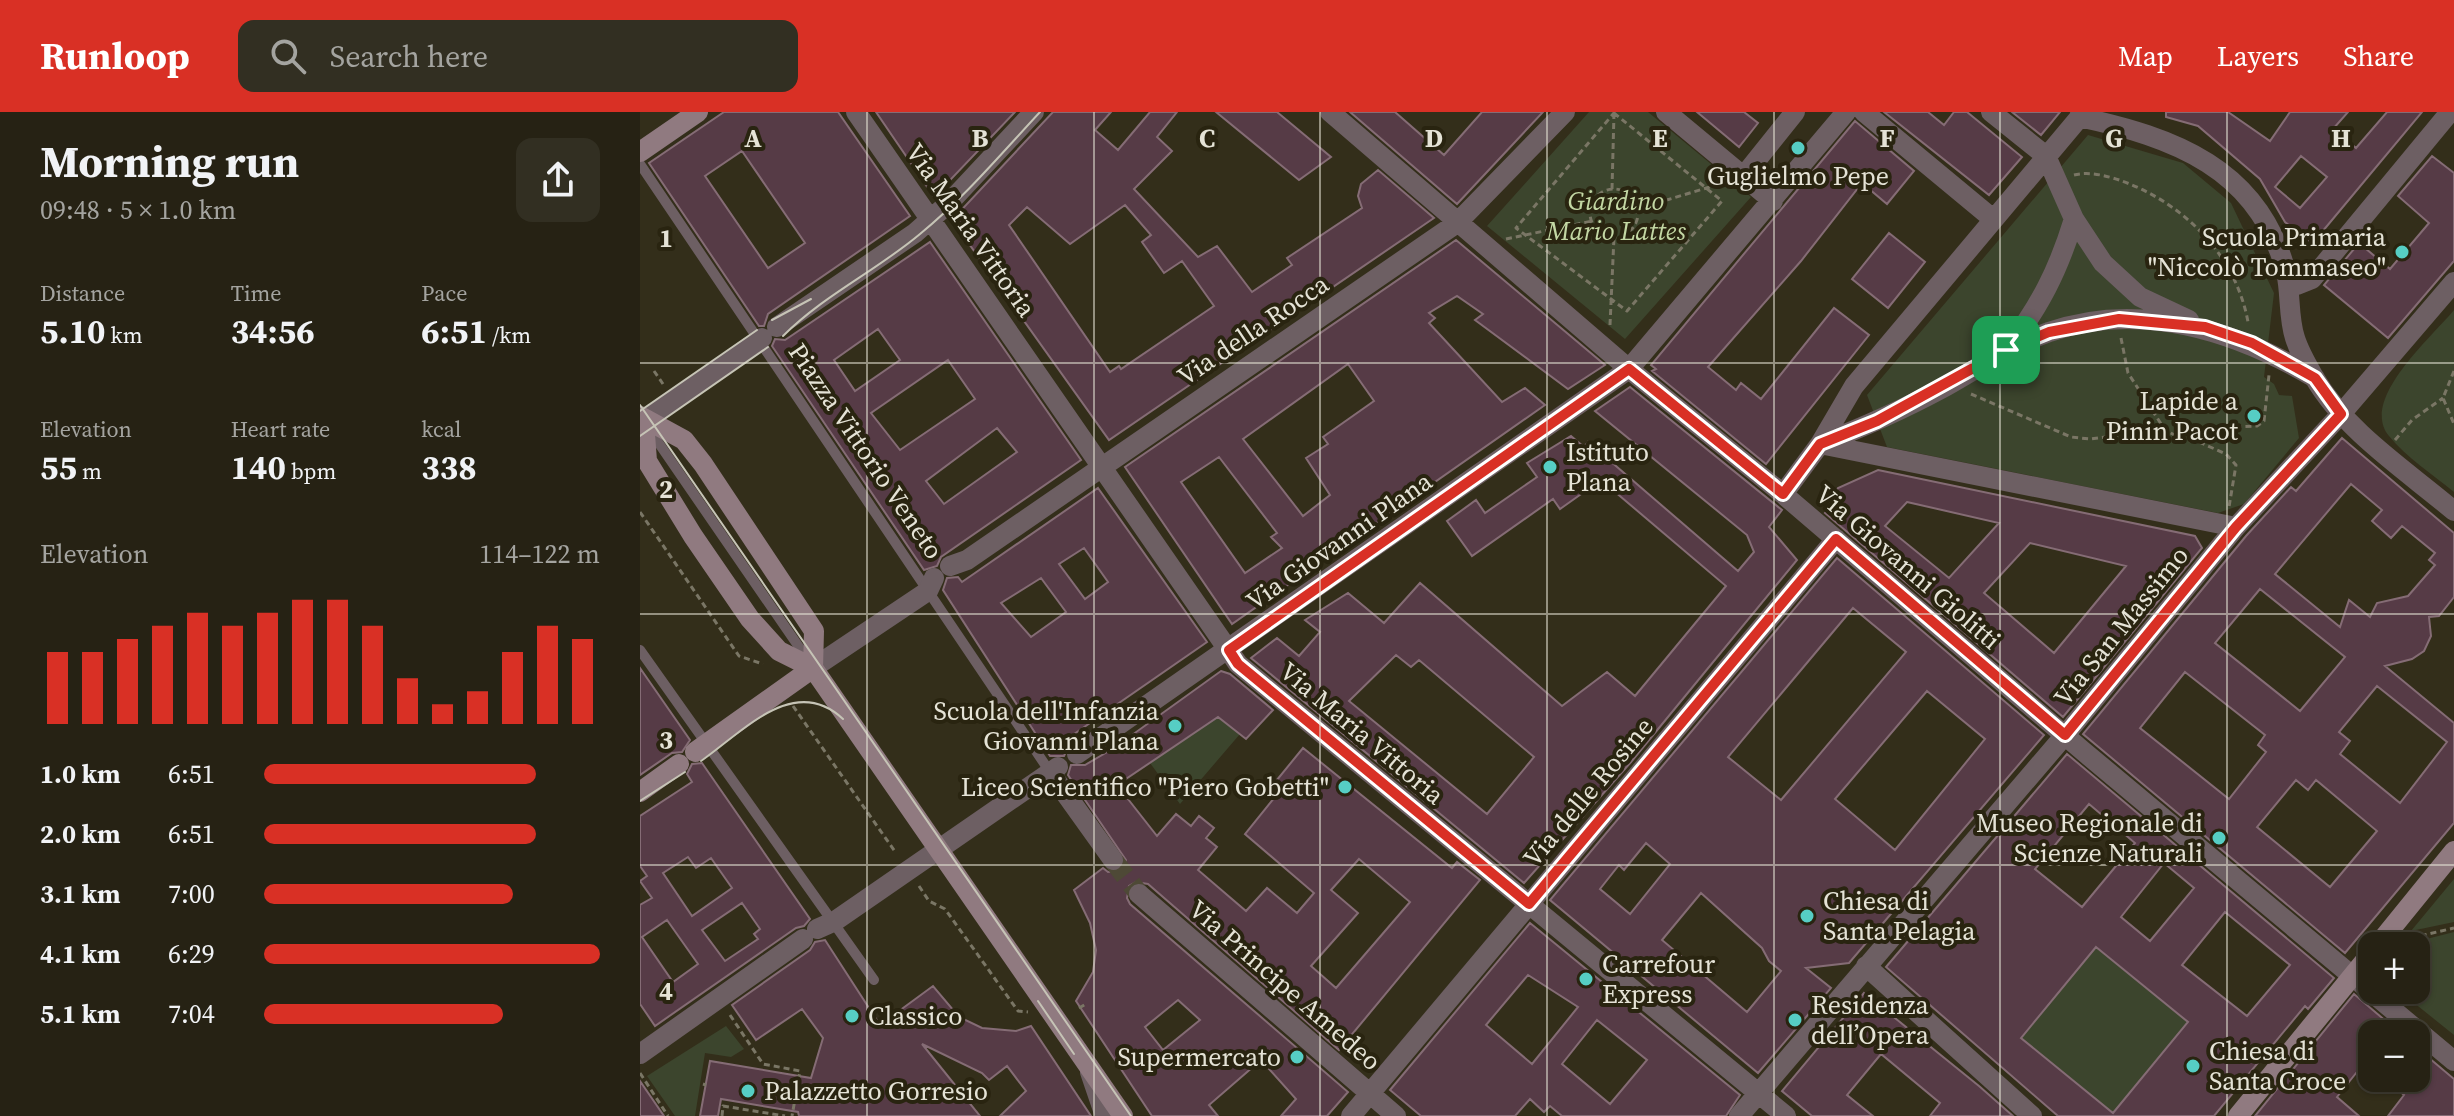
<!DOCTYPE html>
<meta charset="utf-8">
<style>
body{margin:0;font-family:"Source Serif 4",serif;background:#322f22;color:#f1f3f6;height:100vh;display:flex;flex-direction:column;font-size:30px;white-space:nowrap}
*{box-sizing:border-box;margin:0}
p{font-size:26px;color:#a4a4a0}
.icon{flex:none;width:44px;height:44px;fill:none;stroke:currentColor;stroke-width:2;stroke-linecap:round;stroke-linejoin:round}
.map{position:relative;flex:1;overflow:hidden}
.details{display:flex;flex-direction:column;background:#262214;width:640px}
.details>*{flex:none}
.fabs{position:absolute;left:1718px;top:820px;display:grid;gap:16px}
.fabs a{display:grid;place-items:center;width:72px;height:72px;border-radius:16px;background:#262214;box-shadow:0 2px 6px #0004,0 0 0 2px #423f34;font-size:40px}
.pin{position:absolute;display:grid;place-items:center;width:68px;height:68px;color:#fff;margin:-34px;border-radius:16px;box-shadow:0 4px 12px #0006}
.round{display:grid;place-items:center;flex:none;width:84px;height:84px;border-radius:16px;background:#322f22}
.headline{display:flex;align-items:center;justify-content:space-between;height:136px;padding:0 40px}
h1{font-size:44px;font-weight:700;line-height:60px}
.metrics{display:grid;grid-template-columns:repeat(3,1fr);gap:12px;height:136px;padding:8px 40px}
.metrics div{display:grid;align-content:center}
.metrics b{font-size:34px;font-weight:700}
.metrics small{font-size:22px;font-weight:400}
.metrics p{font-size:22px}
.chart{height:224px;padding:16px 40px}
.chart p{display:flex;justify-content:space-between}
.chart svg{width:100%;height:144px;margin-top:8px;stroke:#d93025;stroke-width:6}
ul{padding:0 40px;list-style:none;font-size:26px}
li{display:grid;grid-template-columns:128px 96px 1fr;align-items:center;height:60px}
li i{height:20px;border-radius:10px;background:#d93025}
header{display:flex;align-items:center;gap:48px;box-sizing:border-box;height:112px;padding:0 40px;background:#d93025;color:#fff}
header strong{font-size:38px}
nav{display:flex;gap:44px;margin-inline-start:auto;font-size:28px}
.search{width:560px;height:72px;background:#322f22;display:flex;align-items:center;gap:20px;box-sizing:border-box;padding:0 28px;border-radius:16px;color:#a4a4a0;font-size:30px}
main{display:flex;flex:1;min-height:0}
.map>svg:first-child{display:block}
.green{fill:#3c452d}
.building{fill:#563b46;stroke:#856c75;stroke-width:2;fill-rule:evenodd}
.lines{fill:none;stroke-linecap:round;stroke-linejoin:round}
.street-tunnel{stroke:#4e4936;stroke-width:20;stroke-dasharray:20 10;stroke-linecap:butt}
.path{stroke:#7a7665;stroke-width:3;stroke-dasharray:6 4;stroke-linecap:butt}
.lane{stroke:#6d5f63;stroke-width:10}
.street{stroke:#6d5f63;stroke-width:20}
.secondary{stroke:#907a80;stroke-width:20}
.tram{stroke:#c6c4b6;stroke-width:2}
.route-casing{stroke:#fff;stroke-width:16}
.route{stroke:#d93025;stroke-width:10}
.grid{fill:none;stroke:#e5e3d6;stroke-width:2;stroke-opacity:0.55}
.poi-dot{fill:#56cec4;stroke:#292410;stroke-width:3}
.labels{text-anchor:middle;stroke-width:8;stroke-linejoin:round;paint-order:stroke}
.poi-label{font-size:26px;fill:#e5e3d6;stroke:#292410;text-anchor:start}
.park-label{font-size:26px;font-style:italic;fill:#c3d7a4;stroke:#292410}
.street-label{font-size:26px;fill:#e5e3d6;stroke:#292410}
.grid-label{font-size:26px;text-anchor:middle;font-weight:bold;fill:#e5e3d6;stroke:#292410;stroke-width:8;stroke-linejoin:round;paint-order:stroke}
</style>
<header>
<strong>Runloop</strong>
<div class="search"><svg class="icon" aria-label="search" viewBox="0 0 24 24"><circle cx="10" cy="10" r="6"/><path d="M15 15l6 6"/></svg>Search here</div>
<nav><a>Map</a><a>Layers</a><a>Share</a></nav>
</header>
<main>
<section class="details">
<div class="headline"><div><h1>Morning run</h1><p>09:48 · 5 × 1.0 km</p></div><a class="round"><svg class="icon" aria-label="share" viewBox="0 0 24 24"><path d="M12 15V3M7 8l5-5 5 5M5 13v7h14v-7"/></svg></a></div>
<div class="metrics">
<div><p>Distance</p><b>5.10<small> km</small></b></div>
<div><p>Time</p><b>34:56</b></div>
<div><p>Pace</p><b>6:51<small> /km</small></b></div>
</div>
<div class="metrics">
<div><p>Elevation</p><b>55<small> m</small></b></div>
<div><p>Heart rate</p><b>140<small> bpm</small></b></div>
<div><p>kcal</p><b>338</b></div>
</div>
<div class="chart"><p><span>Elevation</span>114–122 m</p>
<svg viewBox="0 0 160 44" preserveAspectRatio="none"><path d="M5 44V22M15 44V22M25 44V18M35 44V14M45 44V10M55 44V14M65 44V10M75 44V6M85 44V6M95 44V14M105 44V30M115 44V38M125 44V34M135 44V22M145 44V14M155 44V18"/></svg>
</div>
<ul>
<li><b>1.0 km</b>6:51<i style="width:81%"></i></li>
<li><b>2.0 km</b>6:51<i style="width:81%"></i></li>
<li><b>3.1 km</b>7:00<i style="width:74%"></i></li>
<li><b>4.1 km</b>6:29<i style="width:100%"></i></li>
<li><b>5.1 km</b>7:04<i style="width:71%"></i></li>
</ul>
</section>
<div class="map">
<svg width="1814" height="1004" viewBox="0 0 1814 1004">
<rect width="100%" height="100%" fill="#332e1a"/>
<path class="green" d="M949,0H1008L1111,85L985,227L847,114Z
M1448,23L1543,51L1591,91L1634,181L1624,265L1634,272L1639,283L1652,284L1659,326L1604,392L1578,401L1247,335L1227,283Z
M1814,198V380C1793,363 1766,345 1749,324C1719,288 1791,226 1814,198Z
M578,605L600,622L540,692L510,651Z
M1814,767V810L1771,819Z
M1814,820V923L1758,878H1776V834H1759Z
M1456,835L1548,910L1473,1001L1381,926Z
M86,914L104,937L91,945L65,941L55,1004H35L7,964Z"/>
<path class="building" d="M84,0H198L270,104L128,202L124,214H119L9,51ZM102,39L165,131L128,156L65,64Z
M236,0H375L294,85Z
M413,0H471L455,18L478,38L510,0H537L517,25L532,39L494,77L558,145L577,134L612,180L652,153L647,146L722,96L718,84L721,72L738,58L794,106L469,328L312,108ZM485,93L511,123L502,130L524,161L542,149L574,194L481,257L479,254L470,260L369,113L387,95L430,132Z
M576,0H637L691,45L659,68Z
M710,0H755L804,43L842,0H903L817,92Z
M1057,0H1104L1118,11L1099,35Z
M1244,0H1288L1304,13L1314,0H1327L1382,45L1349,83Z
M1372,0H1420L1401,23Z
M1526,0H1588L1630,29L1650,0H1708L1693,17L1716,36L1747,0H1782L1672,132L1645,110L1620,67L1558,14L1526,5ZM1661,44L1687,65L1660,96L1635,75Z
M1215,9L1274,59L1247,92L1222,71L1161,149L1068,255L1096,278L1101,271L1121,287L1194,196L1229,223L1126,352L1012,259L1016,257L1011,253Z
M1792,44L1814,61V149L1748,226L1684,173L1719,131L1750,157L1789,111L1758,84Z
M1249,121L1285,150L1248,196L1212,167Z
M816,128L965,253L928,277L835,208L843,202L817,184L789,201L795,206L789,211L862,290L885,276L905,293L592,512L485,355ZM708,252L734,289L683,325L688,332L666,346L690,383L663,404L603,327ZM579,345L637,421L631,425L642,436L605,461L541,370Z
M290,130L441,348L301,445L297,454L284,458L132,234L135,227L145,228ZM238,217L260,248L215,279L194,248ZM308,248L335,287L260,338L231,301ZM357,316L377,340L304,392L286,369Z
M990,275L1142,398L1129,415L1157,448L991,650L884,771L611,546L637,526L659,544L680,520L665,508L708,481L744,511L780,471L922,594L967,560L995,584L1086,474L961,368L920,397L913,387L832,444L807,409L836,388L845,401L897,365L887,351L931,324L944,335L948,330L1098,459L1114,440L1107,423L955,299ZM756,543L771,555L779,548L894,645L847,702L709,589Z
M1702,326L1814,421V485L1799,504L1789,505L1791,524L1784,539L1772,547L1745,554L1814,611V711L1705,841L1443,622L1606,424L1651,375L1656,379ZM1711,372L1742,398L1732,409L1751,426L1762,414L1795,441L1789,448L1795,453L1768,484L1737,491L1730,505L1709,488L1700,515L1635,462ZM1620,477L1705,545L1660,599L1575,531ZM1545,560L1625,623L1618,633L1626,640L1589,687L1500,616ZM1737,574L1807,630L1760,691L1700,642L1710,629L1699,620ZM1656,668L1668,678L1676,668L1737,719L1690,775L1617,715Z
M1238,358L1555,424L1562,436L1423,605L1185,401L1192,393L1189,387L1198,376ZM1267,390L1359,411L1309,466L1245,414ZM1390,431L1486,454L1414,541L1344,481Z
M458,376L567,530L427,627L430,631L424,644H410L303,478L307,466L318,465L322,470ZM444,436L468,470L445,487L419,452ZM401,466L426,500L391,525L361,491Z
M1197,446L1404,623L1209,851L1166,856L1191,876L1118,961L910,788ZM1213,496L1266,540L1141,688L1088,645ZM1287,579L1345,627L1255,738L1195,687ZM1006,731L1030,752L990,802L960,777L979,753L984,758ZM1061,781L1122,836L1129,849L1141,859L1107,900L1022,828Z
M0,556L50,628L42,640L32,641L0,663Z
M581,559L590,562L633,598L606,627L578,605L477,673L517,724L536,702L551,714L559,704L574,716L566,726L577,735L558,758L606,799L627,776L657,801L674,781L605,722L639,680L632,674L663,636L812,756L817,750L840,768L699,938L508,772L496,770L489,774L487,786L490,792L708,980L687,1004H641L656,987L621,948L569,993L578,1004H512L436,889L453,860L456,838L450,811L434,778L463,756L468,760L480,759L486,748L428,663L431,653H445L474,636ZM719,747L770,790L696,876L671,854L718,801L691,778ZM538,888L560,908L523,938L505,915Z
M1427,642L1694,866L1668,897L1665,894L1574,1004H1418L1246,855ZM1449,692L1495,731L1442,795L1395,757ZM1524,751L1554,776L1510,829L1481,805ZM1585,800L1650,853L1607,904L1542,853ZM1456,835L1548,910L1473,1001L1381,926Z
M62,651L170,807L164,814L156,816L15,914L0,892V793L12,786L0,769L7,764L0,754V704L52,670L47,662L52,652ZM48,745L56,756L71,746L92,776L52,804L23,761ZM102,791L120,817L114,822L118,827L85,849L62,818ZM27,808L58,852L33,870L2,825Z
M890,811L1100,983L1086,1004H922L910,994L904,1000L890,987L875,1004H781L750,978ZM888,863L938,895L892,952L846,913ZM957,908L1007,948L970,992L922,952Z
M185,828L240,913L293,874L319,905L342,916L376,919L391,914L451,1004H360L386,979L367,954L349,968L342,961L282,932L340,1004H159L158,1000L81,987L78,1004H60L70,949L171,966L183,926L162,897L116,928L92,893L170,838L175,830Z
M1224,881L1339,974L1373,1004H1290L1300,991L1241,942L1207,983L1233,1004H1172L1142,979Z
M1714,882L1761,922H1732V941L1697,985L1719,1004H1615Z
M1776,935L1814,967V1004H1748L1764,983L1744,966H1776Z
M0,969L24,1004H0Z"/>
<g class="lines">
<path class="street-tunnel" d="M473,748L499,782"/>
<path class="path" d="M974,1L1082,89L987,199L876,116Z
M1434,63C1449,59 1468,64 1482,69C1545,92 1596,144 1608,210
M972,77L974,1
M950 101a24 24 0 1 1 48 0a24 24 0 1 1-48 0Z
M997,97L1073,74
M866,127L952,109
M970,213L974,125
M1481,226L1488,261L1525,318
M14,259L23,272
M1814,259L1803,286L1814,312
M1331,282L1431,325L1450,327L1525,318L1544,328L1559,330L1590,315L1617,314L1624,309L1629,263
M1755,328L1772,308L1803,286
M1559,330L1586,342L1596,353L1589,395
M0,400L99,544L123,552
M153,594L256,741
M279,774L289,789L305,797L378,899L388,900
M1771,826L1814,816
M439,896L446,892
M90,903L123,952L160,959L152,1004
M0,961L28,1004
M63,972L66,973
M82,1004L83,994L145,1004"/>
<path class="lane" d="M0,52L410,660
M9,317L170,551
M0,538L234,868"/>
<path class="street" d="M216,0L598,552L1146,1004
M690,0L989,257L1143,382L1443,639L1814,949
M1026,0L1133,89
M1224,0L1353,107
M1351,0L1406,44L1434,107L1463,151L1500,185L1549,208
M1439,5C1533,25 1619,56 1646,160C1651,181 1648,205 1655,226C1659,239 1667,253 1674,265C1705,319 1767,359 1814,399
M1103,65L1155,0
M1648,171L1657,173L1672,167L1810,0
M137,215L275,121L309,91L394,0
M1367,237C1400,194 1418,159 1434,107
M0,312L122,226
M1180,332C1221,316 1262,298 1301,277C1337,257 1370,234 1409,220C1500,188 1596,219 1675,266
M1180,332L1596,415
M1143,382L1180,332L1214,274L1444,0
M310,454L327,448L817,111L925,0
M173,556L288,479L294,466
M437,642L989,257L1206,0
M410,660L473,748
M499,782L756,1004
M177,817L195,809L418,655
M1226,854L1392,1004
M0,942L163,827
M450,960L465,1004
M711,1004L1196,427
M1099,1004L1425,623L1596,415L1701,302L1814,170"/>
<path class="secondary" d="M0,40L58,0
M0,304L44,328L63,352L174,519L173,556
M4,309L7,349L53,424L110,507L139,539L173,556L483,1004
M55,640L173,556
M0,680L39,652
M1737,834L1814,739
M1598,1004L1732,840"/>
<path class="tram" d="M132,208L171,187
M143,224C184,183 236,159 280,122C324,86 361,42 400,0
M0,293L491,1004
M0,299L117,218
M0,324L128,235
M61,649C103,620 154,561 203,607
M0,689L45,660
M398,889L434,942"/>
</g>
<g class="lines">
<defs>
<path id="route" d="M1479,207L1565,215L1612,231L1675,266L1701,302L1596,415L1425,623L1196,427L889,792L598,552L589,538L989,257L1143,382L1180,332L1237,309L1366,238L1409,220Z"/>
</defs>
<use href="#route" class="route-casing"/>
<use href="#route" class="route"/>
</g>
<path class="grid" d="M227,0V1004M454,0V1004M680,0V1004M907,0V1004M1134,0V1004M1360,0V1004M1587,0V1004M0,251H1814M0,502H1814M0,753H1814"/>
<g class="poi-dot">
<circle cx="1158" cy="36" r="8"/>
<circle cx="1762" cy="140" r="8"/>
<circle cx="1614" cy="304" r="8"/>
<circle cx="910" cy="355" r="8"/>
<circle cx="535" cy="614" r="8"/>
<circle cx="705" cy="675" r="8"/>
<circle cx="1579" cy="726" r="8"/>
<circle cx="1167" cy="804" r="8"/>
<circle cx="946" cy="867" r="8"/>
<circle cx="212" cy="904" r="8"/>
<circle cx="1155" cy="908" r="8"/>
<circle cx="657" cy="945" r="8"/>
<circle cx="1553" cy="954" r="8"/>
<circle cx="108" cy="979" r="8"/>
</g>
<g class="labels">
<g class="poi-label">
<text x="1158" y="73" text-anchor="middle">Guglielmo Pepe</text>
<text x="1746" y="134" text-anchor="end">Scuola Primaria<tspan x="1746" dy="30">"Niccolò Tommaseo"</tspan></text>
<text x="1598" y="298" text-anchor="end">Lapide a<tspan x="1598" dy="30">Pinin Pacot</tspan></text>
<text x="926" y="349">Istituto<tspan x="926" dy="30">Plana</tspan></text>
<text x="519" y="608" text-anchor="end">Scuola dell'Infanzia<tspan x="519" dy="30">Giovanni Plana</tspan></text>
<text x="689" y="684" text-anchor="end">Liceo Scientifico "Piero Gobetti"</text>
<text x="1563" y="720" text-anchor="end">Museo Regionale di<tspan x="1563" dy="30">Scienze Naturali</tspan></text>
<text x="1183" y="798">Chiesa di<tspan x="1183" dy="30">Santa Pelagia</tspan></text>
<text x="962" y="861">Carrefour<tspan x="962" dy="30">Express</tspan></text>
<text x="1171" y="902">Residenza<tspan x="1171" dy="30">dell’Opera</tspan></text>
<text x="228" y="913">Classico</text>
<text x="1569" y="948">Chiesa di<tspan x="1569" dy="30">Santa Croce</tspan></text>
<text x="641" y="954" text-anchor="end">Supermercato</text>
<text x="124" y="988">Palazzetto Gorresio</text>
</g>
<g class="park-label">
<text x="976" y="98">Giardino<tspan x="976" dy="30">Mario Lattes</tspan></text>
</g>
<g class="street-label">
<text transform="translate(331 118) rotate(55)" y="9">Via Maria Vittoria</text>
<text transform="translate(613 218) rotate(-34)" y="9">Via della Rocca</text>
<text transform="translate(226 339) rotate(56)" y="9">Piazza Vittorio Veneto</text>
<text transform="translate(699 429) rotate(-35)" y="9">Via Giovanni Plana</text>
<text transform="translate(1268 455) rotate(41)" y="9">Via Giovanni Giolitti</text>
<text transform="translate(1481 514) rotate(-51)" y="9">Via San Massimo</text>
<text transform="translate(722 621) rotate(40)" y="9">Via Maria Vittoria</text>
<text transform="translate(948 680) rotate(-50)" y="9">Via delle Rosine</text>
<text transform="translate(645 873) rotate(41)" y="9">Via Principe Amedeo</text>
</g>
</g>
<g class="grid-label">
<text x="113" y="35">A</text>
<text x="340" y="35">B</text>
<text x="567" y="35">C</text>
<text x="794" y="35">D</text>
<text x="1020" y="35">E</text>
<text x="1247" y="35">F</text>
<text x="1474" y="35">G</text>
<text x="1701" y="35">H</text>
<text x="26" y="135">1</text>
<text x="26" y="386">2</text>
<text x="26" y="637">3</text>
<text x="26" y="888">4</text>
</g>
</svg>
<div class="fabs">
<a>+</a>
<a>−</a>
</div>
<div class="pin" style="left:1366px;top:238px;background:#1e9e55"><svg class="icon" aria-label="arrive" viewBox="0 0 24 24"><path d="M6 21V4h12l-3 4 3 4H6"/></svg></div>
</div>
</main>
